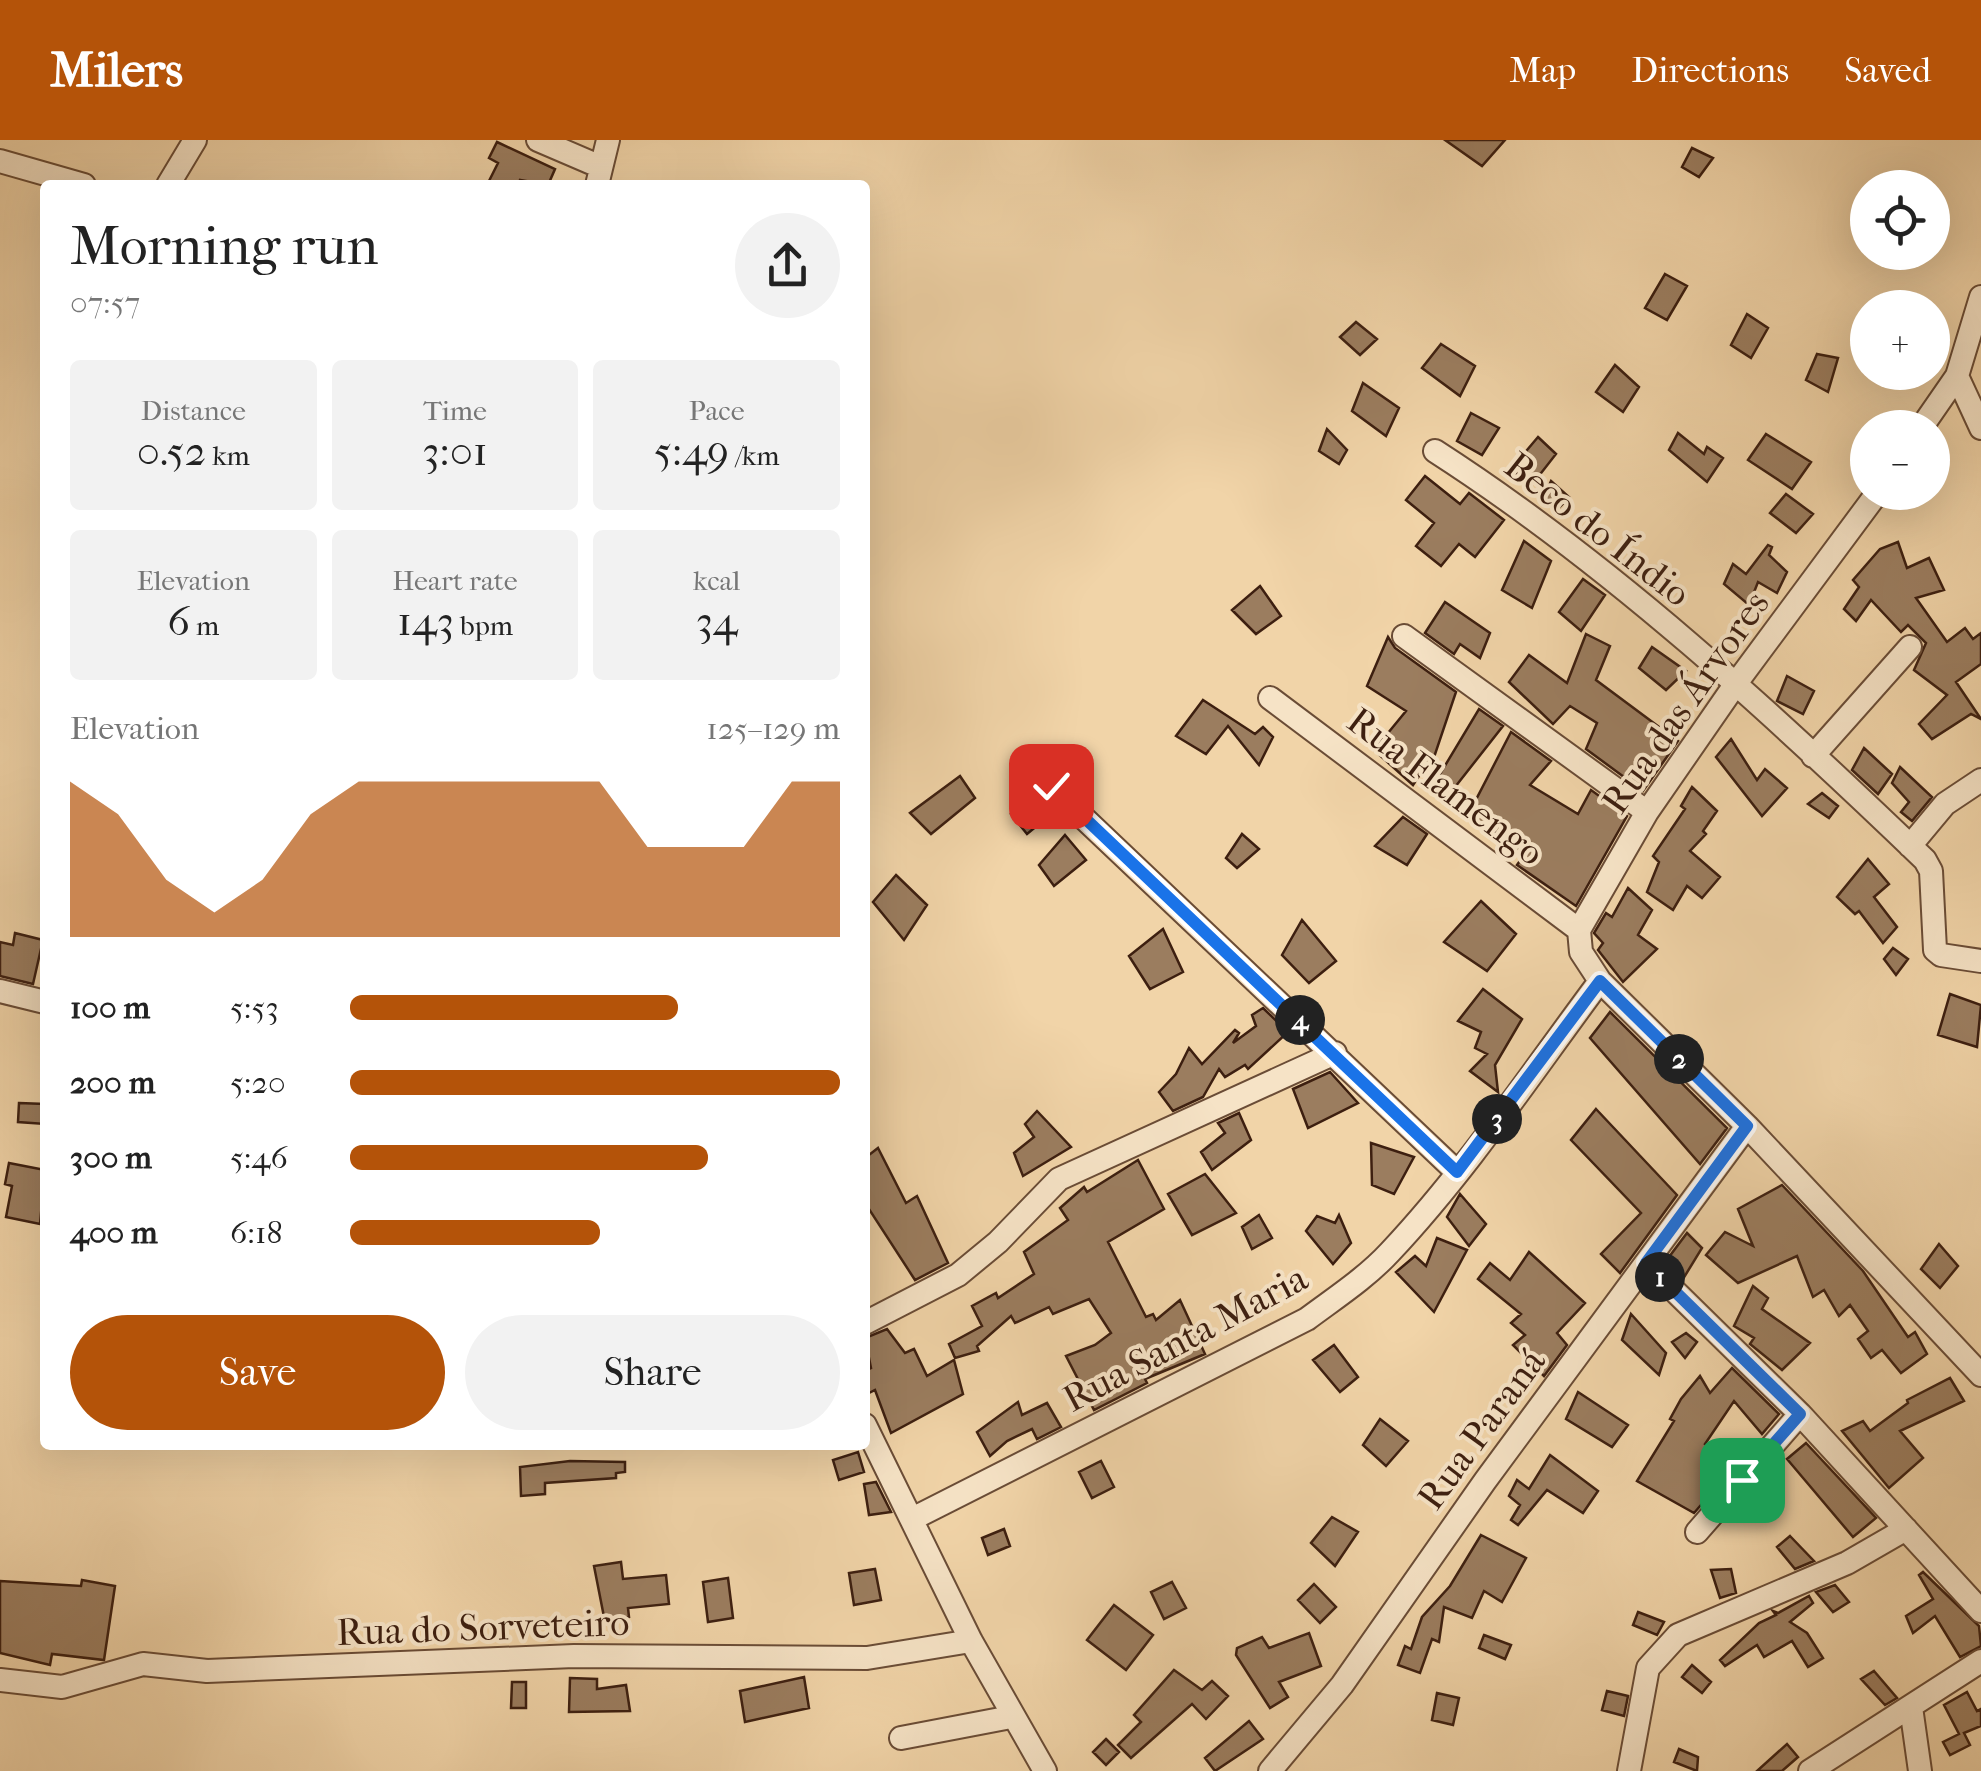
<!DOCTYPE html>
<meta charset="utf-8">
<style>
body{margin:0;font-family:"IM FELL French Canon",serif;background:#f2f2f2;color:#222;height:100vh;display:flex;flex-direction:column;font-size:38px;white-space:nowrap}
*{box-sizing:border-box;margin:0}
p{font-size:32px;color:#767676}
.icon{flex:none;width:55px;height:55px;fill:none;stroke:currentColor;stroke-width:2;stroke-linecap:round;stroke-linejoin:round}
.map{position:relative;flex:1;overflow:hidden}
.drawer{position:absolute;left:40px;top:40px;width:830px;height:1270px;display:flex;flex-direction:column;background:#fff;border-radius:10px;box-shadow:0 10px 40px #0002}
.drawer>*{flex:none}
.controls{position:absolute;left:1850px;top:30px;display:grid;gap:20px}
.controls a{display:grid;place-items:center;width:100px;height:100px;border-radius:50%;background:#fff;box-shadow:0 10px 40px #0002;font-size:50px}
.pin{position:absolute;display:grid;place-items:center;width:85px;height:85px;color:#fff;margin:-42px;border-radius:20px;box-shadow:0 5px 15px #0006}
.km{position:absolute;width:50px;height:50px;margin:-25px;border-radius:50%;background:#222;color:#fff;font-size:28px;line-height:50px;text-align:center}
.round{display:grid;place-items:center;flex:none;width:105px;height:105px;border-radius:52px;background:#f2f2f2}
.headline{display:flex;align-items:center;justify-content:space-between;height:170px;padding:0 30px}
h1{font-size:55px;font-weight:600;line-height:75px}
.figures{display:grid;grid-template-columns:repeat(3,1fr);gap:15px;height:170px;padding:10px 30px}
.figures div{display:grid;align-content:center;border-radius:10px;background:#f2f2f2;text-align:center}
.figures b{font-size:42px;font-weight:600}
.figures small{font-size:28px;font-weight:400}
.figures p{font-size:28px}
.chart{height:280px;padding:20px 30px}
.chart p{display:flex;justify-content:space-between}
.chart svg{width:100%;height:180px;margin-top:10px;fill:#b45309;opacity:.7}
.button{display:flex;gap:20px;margin-top:auto;padding:20px 30px}
.button a{flex:1;height:115px;border-radius:60px;background:#b45309;color:#fff;font-size:40px;font-weight:600;line-height:115px;text-align:center}
.button a+a{background:#f2f2f2;color:#222}
ul{padding:0 30px;list-style:none;font-size:32px}
li{display:grid;grid-template-columns:160px 120px 1fr;align-items:center;height:75px}
li i{height:25px;border-radius:12px;background:#b45309}
header{display:flex;align-items:center;gap:60px;box-sizing:border-box;height:140px;padding:0 50px;background:#b45309;color:#fff}
header strong{font-size:48px}
nav{display:flex;gap:55px;margin-inline-start:auto;font-size:35px}
.map>svg:first-child{display:block}
.building{fill:#9b7d5f;stroke:#3d1f10;stroke-width:2.5}
.lines{fill:none;stroke-linecap:round;stroke-linejoin:round}
.minor-casing{stroke:#6a4c36;stroke-width:26}
.minor{stroke:#f6e3c6;stroke-width:22}
.route-casing{stroke:#fff;stroke-width:20}
.route{stroke:#1a73e8;stroke-width:12}
.labels{text-anchor:middle;stroke-width:8;stroke-linejoin:round;paint-order:stroke}
.street-label{font-size:38px;fill:#3d1f10;stroke:#f6e3c6}
</style>
<header>
<strong>Milers</strong>
<nav><a>Map</a><a>Directions</a><a>Saved</a></nav>
</header>
<div class="map">
<svg width="1981" height="1631" viewBox="0 0 1981 1631">
<rect width="100%" height="100%" fill="#f1d4a8"/>
<filter id="stains"><feTurbulence type="fractalNoise" baseFrequency=".002" numOctaves="4"/><feColorMatrix values="0 0 0 0 .2 0 0 0 0 .09 0 0 0 0 .02 0 0 0 .5 -.17"/></filter>
<radialGradient id="worn" r=".72"><stop offset=".6" stop-color="#630" stop-opacity="0"/><stop offset="1" stop-color="#630" stop-opacity=".3"/></radialGradient>
<path class="building" d="M1445,0H1505L1482,26Z
M497,2L555,29L548,45L520,40L518,45H487L498,23L489,18Z
M1692,8L1713,18L1699,37L1682,27Z
M1665,134L1687,146L1667,180L1645,168Z
M1747,174L1768,188L1751,218L1731,205Z
M1356,182L1377,199L1360,215L1340,197Z
M1441,204L1475,226L1460,256L1422,228Z
M1817,214L1838,218L1828,252L1806,240Z
M1615,225L1639,247L1623,272L1596,252Z
M1363,243L1399,268L1386,296L1352,271Z
M1471,273L1499,288L1482,315L1457,301Z
M1327,289L1347,310L1339,324L1319,311Z
M1678,293L1704,314L1707,307L1723,318L1707,342L1669,310Z
M1766,294L1811,322L1792,349L1748,320Z
M1538,297L1556,314L1531,346L1511,329Z
M1425,336L1460,364L1469,353L1504,380L1475,417L1459,404L1441,426L1416,406L1434,383L1406,360Z
M1551,341L1569,357L1558,369L1544,357Z
M1786,354L1813,374L1796,393L1770,373Z
M1524,401L1551,421L1532,468L1502,450Z
M1898,402L1907,428L1929,418L1944,450L1916,458L1947,502L1965,488L1973,499L1981,493V524L1956,542L1981,579L1971,574L1932,599L1919,584L1947,555L1914,530L1926,503L1908,485L1901,492L1871,460L1856,481L1844,469L1859,447L1853,440L1880,409Z
M1768,405L1772,407L1769,415L1787,432L1777,453L1758,442L1749,465L1724,444L1733,424L1746,434Z
M1583,439L1605,455L1581,491L1559,472Z
M1260,446L1281,476L1256,494L1232,470Z
M1445,462L1490,493L1480,518L1460,504L1454,514L1425,493Z
M1586,494L1610,506L1596,540L1678,601L1643,651L1586,609L1597,583L1570,566L1553,584L1509,542L1529,515L1567,543Z
M1388,497L1395,508L1456,552L1427,638L1421,633L1413,645L1374,610L1406,571L1367,546Z
M1652,507L1686,531L1666,550L1639,528Z
M1787,536L1814,551L1803,574L1777,561Z
M1203,560L1255,594L1263,587L1273,597L1259,625L1228,586L1206,614L1176,596Z
M1479,569L1503,586L1448,656L1434,644Z
M1511,592L1551,621L1530,645L1578,674L1591,650L1627,676L1576,766L1517,725L1522,718L1502,695L1466,679Z
M1731,599L1757,640L1765,629L1787,648L1762,676L1716,617Z
M1864,608L1892,634L1878,654L1852,630Z
M1900,627L1932,657L1912,681L1901,672L1909,662L1892,643Z
M960,636L975,658L931,694L910,673Z
M1692,647L1717,671L1703,691L1706,694L1690,711L1720,737L1702,758L1687,746L1673,770L1647,752L1659,722L1653,716L1685,669L1681,666Z
M1822,653L1838,666L1829,678L1808,664Z
M1031,657L1049,676L1027,694L1011,674Z
M1403,677L1427,694L1407,725L1375,706Z
M1242,694L1259,709L1237,728L1226,718Z
M1065,695L1086,720L1054,746L1039,725Z
M1868,719L1889,744L1874,757L1897,787L1883,803L1859,771L1855,774L1837,757Z
M896,735L927,765L904,800L873,762Z
M1628,748L1652,770L1638,795L1657,809L1623,842L1598,810L1603,803L1594,793L1606,773L1612,777Z
M1481,761L1516,794L1487,831L1444,802Z
M1302,780L1336,821L1309,843L1282,815Z
M1163,789L1183,832L1150,849L1129,816Z
M15,793L43,800L33,844L0,836V802L13,805Z
M1893,808L1908,819L1896,835L1884,819Z
M1483,849L1522,879L1495,925L1498,952L1470,931L1487,914L1475,908L1481,892L1458,881Z
M1950,854L1981,865L1977,907L1938,895Z
M1263,868L1288,892L1248,929L1245,925L1225,937L1219,929L1203,957L1173,971L1159,952L1176,934L1189,908L1202,924L1235,890L1239,893L1233,903L1256,886L1252,875Z
M1610,872L1727,988L1700,1024L1590,898Z
M1330,932L1358,963L1308,988L1293,949Z
M19,963L45,964V984L18,982Z
M1596,969L1677,1055L1620,1133L1601,1114L1641,1073L1571,1000Z
M1037,971L1071,1007L1023,1036L1014,1013L1034,997L1025,984Z
M1239,973L1251,1000L1212,1030L1201,1012L1225,993L1218,983Z
M1371,1003L1414,1017L1394,1054L1372,1045Z
M878,1008L906,1063L917,1056L948,1123L915,1140L865,1063V1018Z
M1138,1020L1164,1069L1108,1102L1146,1177L1153,1174L1156,1180L1180,1160L1205,1214L1145,1239L1147,1243L1094,1270L1066,1216L1095,1205L1111,1193L1089,1159L1053,1174L1049,1167L1015,1183L1011,1176L977,1206L979,1211L955,1218L949,1204L982,1186L972,1166L996,1153L998,1158L1034,1134L1024,1112L1068,1080L1060,1068L1084,1047L1087,1052Z
M9,1023L45,1030L40,1084L6,1077L12,1046L5,1044Z
M1205,1034L1236,1073L1192,1095L1168,1054Z
M1782,1045L1863,1131L1908,1197L1915,1192L1927,1214L1901,1233L1882,1210L1871,1218L1858,1199L1868,1191L1850,1165L1839,1176L1824,1150L1813,1157L1797,1116L1738,1143L1706,1115L1725,1092L1753,1106L1738,1069Z
M1460,1054L1486,1084L1469,1106L1447,1077Z
M1259,1075L1272,1098L1252,1109L1242,1087Z
M1339,1075L1351,1103L1333,1124L1306,1091L1317,1076L1335,1083Z
M1687,1093L1702,1108L1683,1139L1666,1121Z
M1437,1098L1467,1110L1434,1172L1396,1132L1415,1116L1426,1126Z
M1939,1104L1958,1126L1940,1148L1921,1129Z
M1529,1112L1585,1163L1557,1193L1567,1205L1544,1236L1513,1205L1525,1195L1511,1183L1521,1174L1478,1139L1490,1123L1510,1140Z
M1753,1146L1768,1158L1762,1169L1810,1203L1782,1230L1750,1204L1754,1198L1734,1186Z
M1631,1174L1666,1213L1659,1235L1622,1200Z
M887,1189L905,1213L914,1209L927,1236L954,1220L963,1254L891,1293L875,1250L865,1255V1231L871,1228L865,1198Z
M1686,1193L1697,1202L1685,1218L1672,1202Z
M1334,1205L1358,1237L1340,1252L1313,1220Z
M1732,1228L1779,1274L1762,1294L1734,1261L1705,1304L1734,1327L1694,1373L1637,1341L1674,1281L1670,1279L1681,1259L1700,1236L1710,1253Z
M1950,1238L1964,1261L1900,1291L1923,1318L1889,1348L1842,1291L1863,1281L1870,1291L1908,1263L1907,1260Z
M1578,1252L1628,1285L1612,1307L1566,1279Z
M1018,1262L1022,1275L1047,1263L1061,1287L1037,1299L1032,1289L1007,1301L990,1316L977,1292Z
M1380,1279L1408,1301L1386,1326L1363,1305Z
M1806,1303L1876,1378L1853,1397L1787,1319Z
M858,1312L864,1332L839,1340L833,1320Z
M1550,1315L1598,1351L1583,1373L1547,1350L1518,1385L1511,1380L1520,1365L1509,1356L1517,1340L1529,1349Z
M570,1321L625,1322V1332L616,1333V1338L545,1343V1354L521,1356L520,1327Z
M1101,1321L1114,1347L1092,1358L1079,1332Z
M876,1342L891,1372L869,1375L864,1344Z
M1332,1377L1358,1392L1335,1426L1311,1403Z
M1004,1389L1010,1406L988,1415L982,1398Z
M1481,1395L1526,1418L1502,1462L1484,1451L1472,1478L1444,1467L1439,1502L1432,1499L1420,1533L1398,1525L1405,1506L1411,1509L1422,1477L1450,1446Z
M1790,1396L1814,1421L1795,1429L1777,1407Z
M621,1422L623,1439L666,1435L669,1464L628,1468L629,1477L605,1482L594,1426Z
M875,1429L881,1460L854,1465L849,1433Z
M1731,1429L1736,1453L1720,1458L1711,1430Z
M1923,1432L1979,1486L1981,1506L1960,1517L1935,1476L1913,1493L1906,1476L1933,1459L1919,1435Z
M728,1438L733,1478L708,1482L703,1442Z
M82,1440L115,1446L104,1520L52,1514L50,1525L0,1513V1441L81,1446Z
M1172,1442L1186,1468L1164,1479L1151,1452Z
M1314,1444L1336,1467L1320,1483L1298,1460Z
M1835,1445L1849,1462L1833,1472L1816,1452Z
M1809,1456L1813,1463L1790,1482L1807,1493L1823,1518L1808,1527L1792,1501L1764,1517L1757,1505L1725,1526L1720,1520L1759,1483L1776,1475L1773,1471L1778,1473Z
M1114,1465L1153,1495L1126,1530L1087,1500Z
M1638,1472L1664,1482L1657,1495L1633,1485Z
M1309,1493L1321,1526L1279,1542L1288,1557L1270,1568L1236,1515L1237,1508L1262,1497L1269,1508Z
M1484,1495L1511,1505L1505,1519L1479,1508Z
M1692,1525L1711,1542L1702,1553L1682,1537Z
M1174,1530L1202,1550L1212,1541L1228,1556L1206,1579L1192,1564L1131,1618L1118,1605L1141,1582L1134,1575Z
M1874,1531L1897,1558L1885,1565L1861,1539Z
M804,1537L809,1568L745,1582L740,1551Z
M570,1538L597,1539V1549L626,1545L630,1571L569,1572Z
M512,1542H526V1568H511Z
M1607,1551L1628,1556L1624,1576L1602,1570Z
M1967,1552L1977,1571L1981,1569V1586L1964,1593L1970,1605L1950,1615L1943,1602L1959,1594L1944,1565Z
M1437,1553L1459,1558L1453,1585L1432,1580Z
M1249,1581L1263,1599L1215,1631L1205,1618Z
M1106,1599L1119,1612L1106,1625L1093,1612Z
M1787,1604L1798,1617L1782,1631H1757Z
M1679,1609L1698,1617L1697,1631L1674,1622Z"/>
<g class="lines">
<defs>
<path id="minor" d="M538,0L601,27
M0,21L84,45
M168,45L195,0
M597,45L608,0
M1957,236L1981,288
M1921,288L1957,236L1981,157
M1435,311C1612,425 1773,574 1925,720L1931,731L1935,810L1941,815L1981,821
M1878,352L1737,542L1647,672L1579,790L1581,812L1600,841L1747,986L1981,1235
M1404,496L1647,672
M1270,558L1579,790
M1813,616L1910,507
M1051,647L1457,1032
M1910,706L1945,664L1981,640
M0,851L45,862
M1646,1123L1800,1274L1981,1471
M865,1183L958,1135L998,1102L1059,1039L1335,913
M865,1285L971,1501L1045,1631
M912,1379L1307,1179C1335,1158 1366,1138 1390,1112C1468,1029 1532,932 1600,841
M1697,1392L1800,1274
M0,1540L62,1547L143,1524L207,1531L574,1516L867,1518L971,1501
M1911,1567L1920,1631
M901,1598L1011,1577
M1270,1631L1342,1545L1485,1341L1747,986
M1629,1631L1648,1528L1678,1495L1847,1423L1906,1389
M1810,1631L1981,1521"/>
</defs>
<use href="#minor" class="minor-casing"/>
<use href="#minor" class="minor"/>
</g>
<g class="lines">
<defs>
<path id="route" d="M1051,646L1457,1032L1600,841L1747,986L1646,1123L1800,1274L1742,1340"/>
</defs>
<use href="#route" class="route-casing"/>
<use href="#route" class="route"/>
</g>
<g class="labels">
<g class="street-label">
<text transform="translate(1598 389) rotate(38)" y="13">Beco do Índio</text>
<text transform="translate(1685 562) rotate(-55)" y="13">Rua das Árvores</text>
<text transform="translate(1446 646) rotate(37)" y="13">Rua Flamengo</text>
<text transform="translate(1185 1198) rotate(-28)" y="13">Rua Santa Maria</text>
<text transform="translate(1481 1289) rotate(-54)" y="13">Rua Paraná</text>
<text transform="translate(483 1487) rotate(-2)" y="13">Rua do Sorveteiro</text>
</g>
</g>
<rect width="100%" height="100%" filter="url(#stains)"/>
<rect width="100%" height="100%" fill="url(#worn)"/>
</svg>
<div class="controls">
<a><svg class="icon" aria-label="locate" viewBox="0 0 24 24"><circle cx="12" cy="12" r="6"/><path d="M12 2v4M12 18v4M2 12h4M18 12h4"/></svg></a>
<a>+</a>
<a>−</a>
</div>
<div class="pin" style="left:1742px;top:1340px;background:#1e9e55"><svg class="icon" aria-label="arrive" viewBox="0 0 24 24"><path d="M6 21V4h12l-3 4 3 4H6"/></svg></div>
<div class="pin" style="left:1051px;top:646px;background:#d93025"><svg class="icon" aria-label="check" viewBox="0 0 24 24"><path d="M5 12l5 5 9-10"/></svg></div>
<b class="km" style="left:1660px;top:1137px">1</b>
<b class="km" style="left:1679px;top:919px">2</b>
<b class="km" style="left:1497px;top:979px">3</b>
<b class="km" style="left:1300px;top:880px">4</b>
<section class="drawer">
<div class="headline"><div><h1>Morning run</h1><p>07:57</p></div><a class="round"><svg class="icon" aria-label="share" viewBox="0 0 24 24"><path d="M12 15V3M7 8l5-5 5 5M5 13v7h14v-7"/></svg></a></div>
<div class="figures">
<div><p>Distance</p><b>0.52<small> km</small></b></div>
<div><p>Time</p><b>3:01</b></div>
<div><p>Pace</p><b>5:49<small> /km</small></b></div>
</div>
<div class="figures">
<div><p>Elevation</p><b>6<small> m</small></b></div>
<div><p>Heart rate</p><b>143<small> bpm</small></b></div>
<div><p>kcal</p><b>34</b></div>
</div>
<div class="chart"><p><span>Elevation</span>125–129 m</p>
<svg viewBox="0 0 160 44" preserveAspectRatio="none"><path d="M0 44V6L10 14L20 30L30 38L40 30L50 14L60 6L70 6L80 6L90 6L100 6L110 6L120 22L130 22L140 22L150 6L160 6V44z"/></svg>
</div>
<ul>
<li><b>100 m</b>5:53<i style="width:67%"></i></li>
<li><b>200 m</b>5:20<i style="width:100%"></i></li>
<li><b>300 m</b>5:46<i style="width:73%"></i></li>
<li><b>400 m</b>6:18<i style="width:51%"></i></li>
</ul>
<div class="button"><a>Save</a><a>Share</a></div>
</section>
</div>
